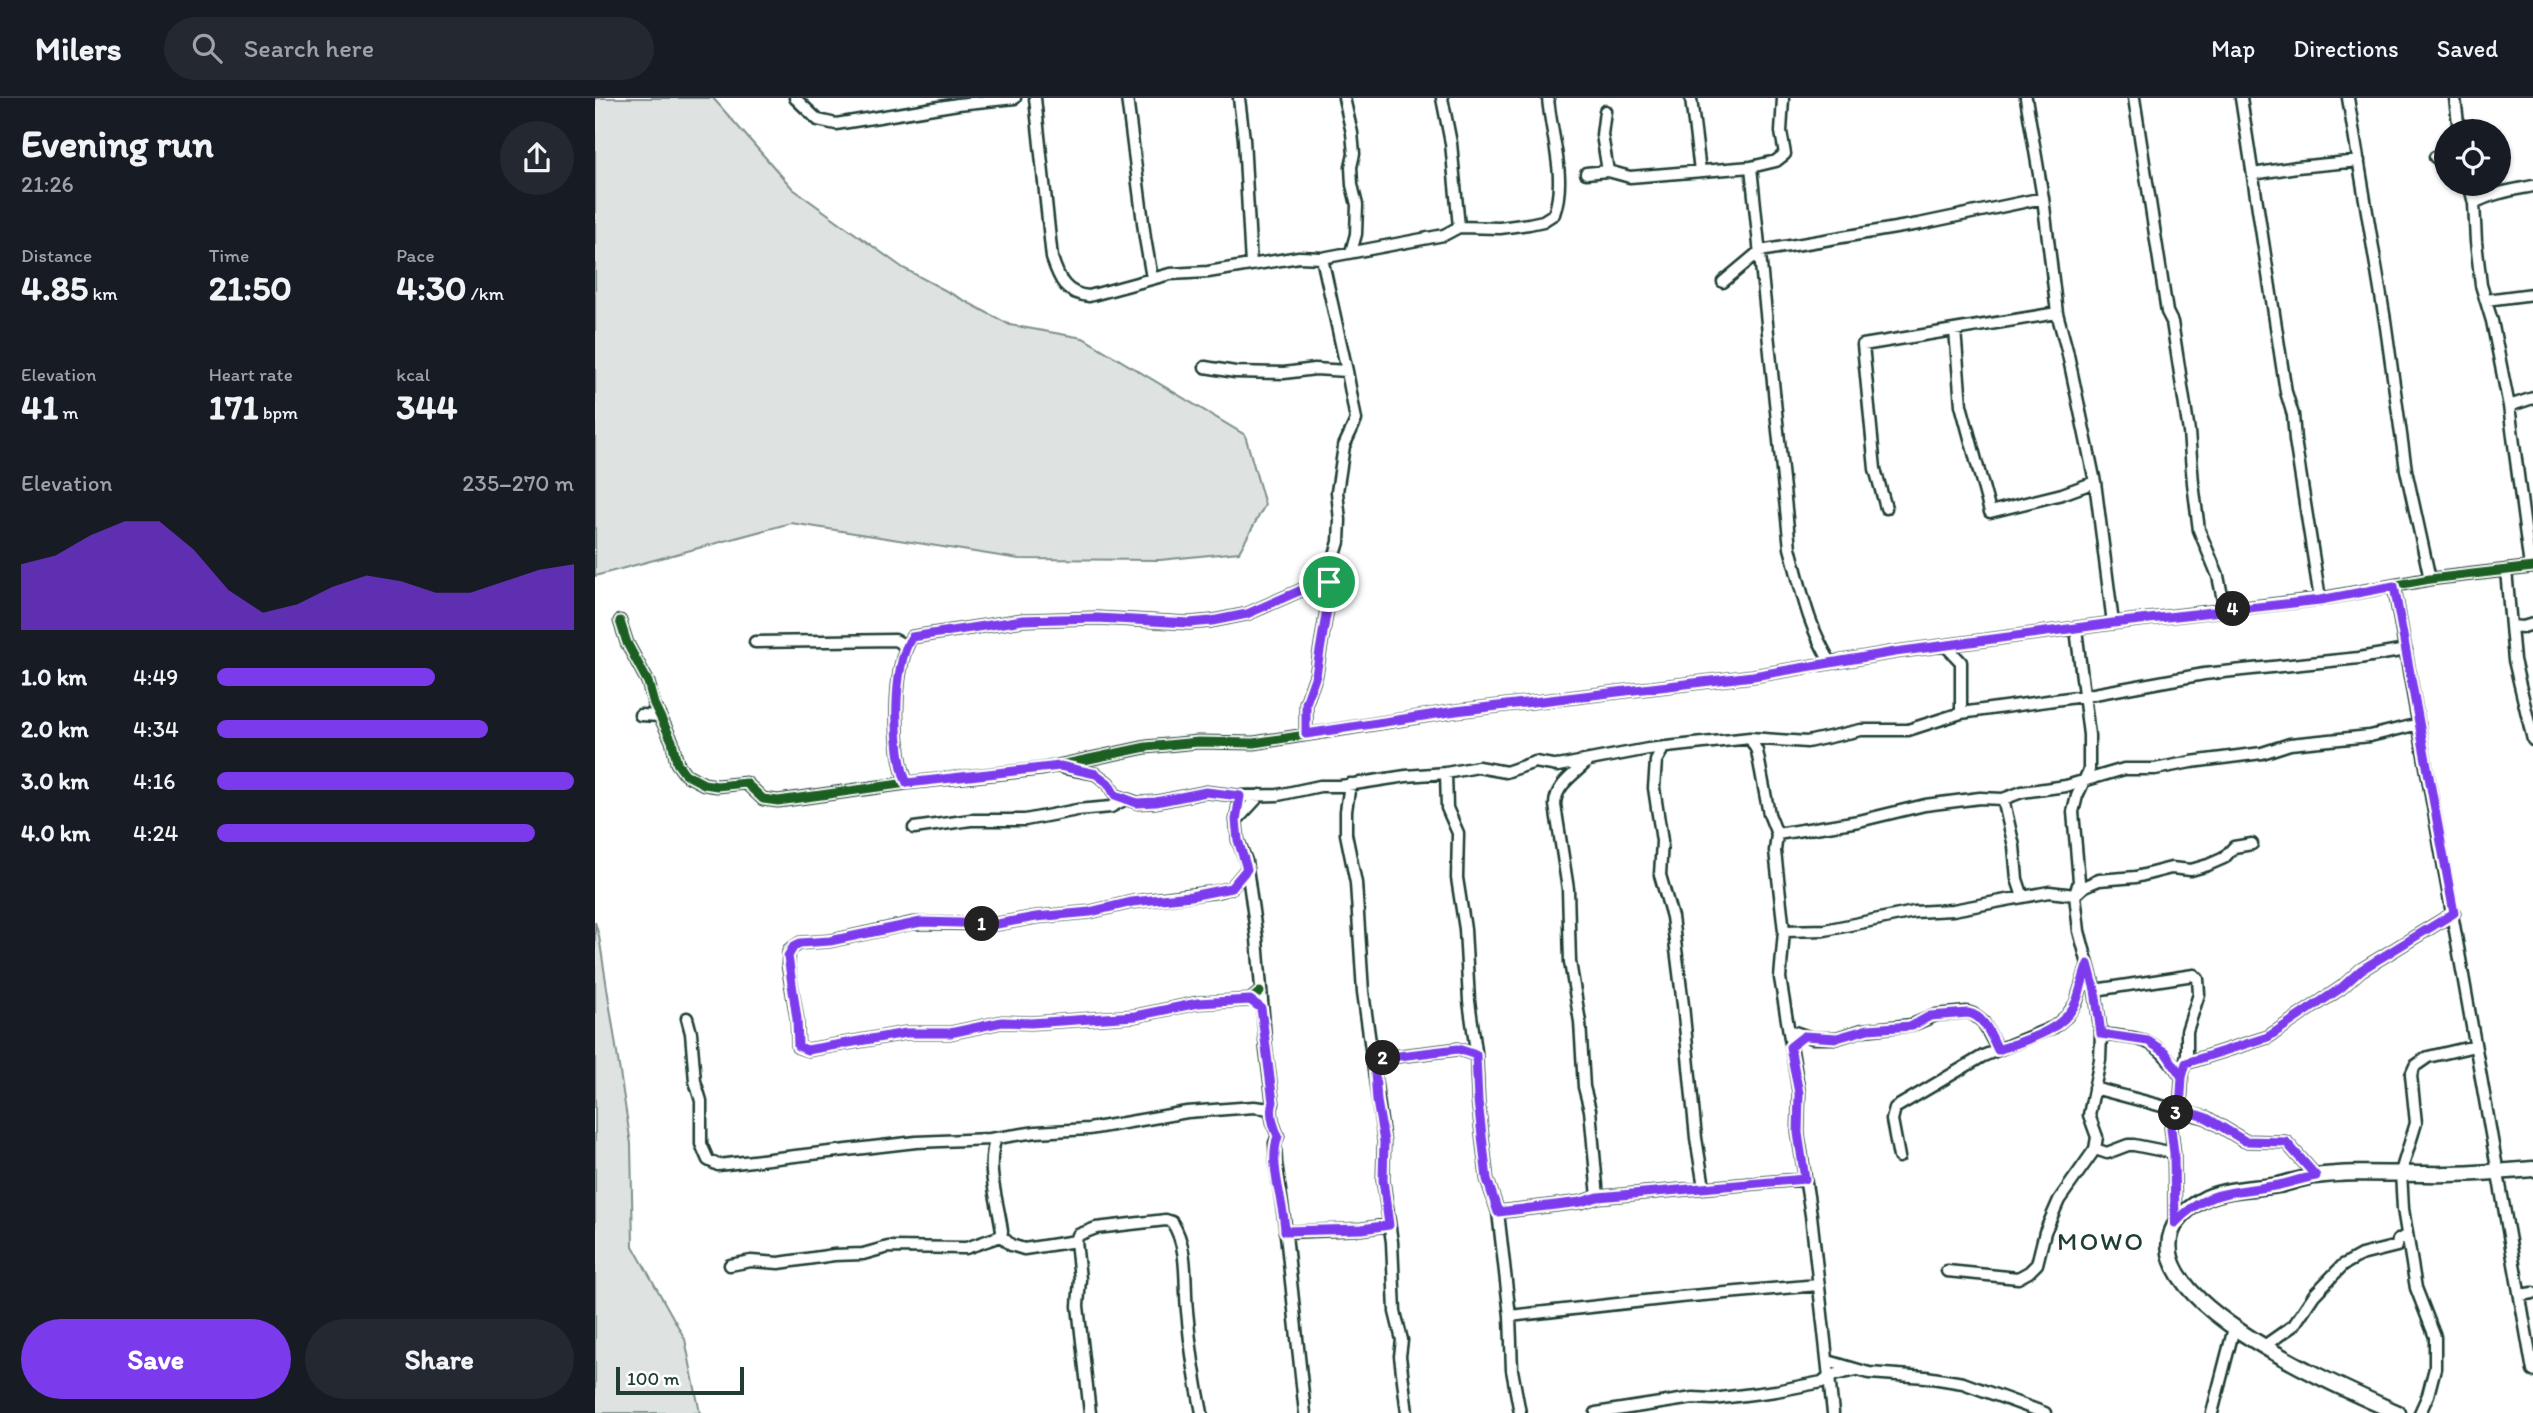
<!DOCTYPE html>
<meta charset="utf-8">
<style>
body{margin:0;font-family:Itim,sans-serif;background:#242831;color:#f1f3f6;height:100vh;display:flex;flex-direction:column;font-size:26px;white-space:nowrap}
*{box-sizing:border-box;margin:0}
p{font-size:23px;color:#9ea1a6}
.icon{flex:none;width:38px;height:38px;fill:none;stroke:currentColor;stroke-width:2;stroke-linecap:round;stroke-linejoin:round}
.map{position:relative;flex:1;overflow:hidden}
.side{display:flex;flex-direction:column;background:#171b24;width:595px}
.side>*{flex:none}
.tools{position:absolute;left:1839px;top:21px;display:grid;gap:14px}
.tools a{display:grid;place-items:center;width:77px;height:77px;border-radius:50%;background:#171b24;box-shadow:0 2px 5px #0004;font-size:35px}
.scale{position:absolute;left:21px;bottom:18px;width:128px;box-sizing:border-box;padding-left:7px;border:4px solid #1f3d34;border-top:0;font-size:19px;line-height:24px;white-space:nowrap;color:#1f3d34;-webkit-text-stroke:5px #fff;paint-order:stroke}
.pin{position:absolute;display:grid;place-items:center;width:60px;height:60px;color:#fff;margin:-30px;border:4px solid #fff;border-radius:50%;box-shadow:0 2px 7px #0007}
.km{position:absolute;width:35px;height:35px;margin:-18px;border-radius:50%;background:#222;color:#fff;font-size:19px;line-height:35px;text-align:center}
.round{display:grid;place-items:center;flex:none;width:74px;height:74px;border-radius:37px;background:#242831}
.overview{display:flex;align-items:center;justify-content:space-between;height:119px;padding:0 21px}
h1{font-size:38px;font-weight:700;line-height:52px}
.figures{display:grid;grid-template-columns:repeat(3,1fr);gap:10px;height:119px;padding:7px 21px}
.figures div{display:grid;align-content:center}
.figures b{font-size:35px;font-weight:700}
.figures small{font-size:19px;font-weight:400}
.figures p{font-size:19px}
.chart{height:196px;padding:14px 21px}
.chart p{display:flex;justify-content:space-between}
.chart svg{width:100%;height:126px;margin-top:7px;fill:#7c3aed;opacity:.7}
.cta{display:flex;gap:14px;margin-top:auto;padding:14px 21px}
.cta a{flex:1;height:80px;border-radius:42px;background:#7c3aed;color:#fff;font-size:28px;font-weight:700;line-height:80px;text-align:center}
.cta a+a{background:#242831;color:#f1f3f6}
ul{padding:0 21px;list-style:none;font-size:23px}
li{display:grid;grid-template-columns:112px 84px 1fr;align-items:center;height:52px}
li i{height:18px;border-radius:9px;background:#7c3aed}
header{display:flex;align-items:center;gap:42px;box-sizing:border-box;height:98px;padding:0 35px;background:#171b24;border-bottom:2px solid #363941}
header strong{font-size:33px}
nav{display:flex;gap:38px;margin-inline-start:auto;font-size:24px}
.search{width:490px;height:63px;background:#242831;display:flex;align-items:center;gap:18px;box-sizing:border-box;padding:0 24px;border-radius:38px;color:#9ea1a6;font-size:26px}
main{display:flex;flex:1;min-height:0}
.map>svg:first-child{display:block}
.green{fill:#dee3e2;stroke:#7e908b;stroke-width:2}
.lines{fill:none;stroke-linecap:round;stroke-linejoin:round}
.street-casing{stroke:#1f3d34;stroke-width:15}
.secondary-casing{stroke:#1f3d34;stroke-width:19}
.street{stroke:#fff;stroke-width:10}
.secondary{stroke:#fff;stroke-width:14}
.cycleway-casing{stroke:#fff;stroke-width:13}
.cycleway{stroke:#1b5e20;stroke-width:9}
.route-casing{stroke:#fff;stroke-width:14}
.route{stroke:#7c3aed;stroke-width:9}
.labels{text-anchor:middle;stroke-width:7;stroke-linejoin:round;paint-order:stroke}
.quarter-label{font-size:26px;letter-spacing:2px;fill:#1f3d34;stroke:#fff}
</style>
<header>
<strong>Milers</strong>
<div class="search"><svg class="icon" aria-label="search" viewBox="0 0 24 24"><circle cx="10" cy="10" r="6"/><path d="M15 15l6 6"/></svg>Search here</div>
<nav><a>Map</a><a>Directions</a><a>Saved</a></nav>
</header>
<main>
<section class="side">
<div class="overview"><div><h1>Evening run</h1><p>21:26</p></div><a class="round"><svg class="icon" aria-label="share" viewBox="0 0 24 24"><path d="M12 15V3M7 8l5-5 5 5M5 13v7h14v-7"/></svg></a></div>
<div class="figures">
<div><p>Distance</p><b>4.85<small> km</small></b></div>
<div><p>Time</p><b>21:50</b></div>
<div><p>Pace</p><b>4:30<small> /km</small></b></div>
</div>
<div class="figures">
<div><p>Elevation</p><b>41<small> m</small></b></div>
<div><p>Heart rate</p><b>171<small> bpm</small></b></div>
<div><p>kcal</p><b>344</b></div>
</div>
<div class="chart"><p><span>Elevation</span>235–270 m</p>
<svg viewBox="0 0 160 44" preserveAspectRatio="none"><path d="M0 44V21L10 18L20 11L30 6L40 6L50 16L60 30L70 38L80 35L90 29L100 25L110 27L120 31L130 31L140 27L150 23L160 21V44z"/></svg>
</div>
<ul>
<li><b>1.0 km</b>4:49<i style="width:61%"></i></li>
<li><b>2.0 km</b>4:34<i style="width:76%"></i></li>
<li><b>3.0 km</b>4:16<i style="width:100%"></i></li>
<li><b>4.0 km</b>4:24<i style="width:89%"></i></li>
</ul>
<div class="cta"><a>Save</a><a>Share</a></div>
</section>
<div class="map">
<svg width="1938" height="1315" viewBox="0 0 1938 1315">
<rect width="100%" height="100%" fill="#fff"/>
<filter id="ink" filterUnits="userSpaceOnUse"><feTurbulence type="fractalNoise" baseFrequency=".0143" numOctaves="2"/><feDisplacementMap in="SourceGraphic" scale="14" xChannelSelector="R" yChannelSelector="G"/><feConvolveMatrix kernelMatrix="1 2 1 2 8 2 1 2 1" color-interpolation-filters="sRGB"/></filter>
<g filter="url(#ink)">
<path class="green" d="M0,0H118L198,91L308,170L415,227L488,240L650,337L670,407L644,454L565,462L424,461L196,425L0,478Z
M0,824L4,838L36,1046L38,1148L90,1241L105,1315H0Z"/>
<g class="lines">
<defs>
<path id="street" d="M200,0L223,22L241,26L363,6L420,0
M440,0L457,160C464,181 470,196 494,198L575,176L613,174L704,159L727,160L849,137L864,129L905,130L934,126L948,123L959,116C972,79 956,38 953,0
M532,0L550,140L557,180
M644,0L649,41L656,167
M749,0L757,35L759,56L756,69L757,87L762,107L761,136L756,154
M847,0L856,45L864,129
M1431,0L1448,100L1462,215L1472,252L1500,384L1518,525
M1539,0L1572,214L1577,224L1594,334L1598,385L1604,432L1623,478L1630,512
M1646,0L1691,294L1698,317L1700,342L1725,501
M1753,0L1790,222L1811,372L1835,481
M1860,0L1864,33
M1096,1L1105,73
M1010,13L1007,37L1013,73
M1840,59H1852
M1156,69L1195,450C1207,493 1212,526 1236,565
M991,75L1013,73L1035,79L1156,69L1181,63L1190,56L1186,34L1188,0
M1658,76L1702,69L1764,63
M1874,86L1879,105L1881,144L1886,187L1897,223L1914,308L1935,469
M1879,105C1897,95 1918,92 1938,88
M1128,184L1165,153L1324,126L1448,100
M1891,202L1938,196
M1360,232L1366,307L1395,414L1467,396L1500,384
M610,269L640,274L689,275L720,271L752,273
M1914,308L1938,300
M1291,410L1280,371L1268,247L1462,215
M1911,472L1919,562L1938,642
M1799,488C1847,749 1892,1011 1938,1273
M25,523L32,545L53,584L59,606L77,643L82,665L90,676L109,686L122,688L151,685L168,701L183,703L312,685L447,671L551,649L603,644L659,645L861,613L1158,578L1300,554L1518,525L1725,501L1835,481L1938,469
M1916,528L1928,529L1938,526
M160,544L300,542L311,548
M1351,548L1366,564V615
M45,617L65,618
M711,636V605L721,577L733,505L737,467L744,444L745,422L742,394L749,348L761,322L752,273L727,160
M1155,640L1162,653L1174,716L1182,736L1180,753L1189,833L1185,880L1204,995L1203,1035L1216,1117L1238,1315
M1069,649L1061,663L1059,690L1067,743L1065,777L1077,819L1088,907L1101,1040L1109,1089
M994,662C981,675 960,687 960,707L973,791L975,864L985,924L989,989L995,1012L1003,1099
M469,670L501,676L513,685L520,697L543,705L561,704L611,694L645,698L683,697L725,688H746L811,678L851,675L883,669L911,674L940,664L963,668L1053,651L1155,640L1212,644L1266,632H1313L1366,615L1488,598L1609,576L1764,560L1811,552
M851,675L852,710L863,735L862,780L870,831L874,903L881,953L883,1003L892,1081L903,1114L915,1218L917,1272L925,1315
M312,685C298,656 297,565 317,539L428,522L502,520L594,525L617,523L652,516L711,490L734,484
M755,686L751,713V736L761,785L768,894L789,1044L788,1082L797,1144L800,1214L807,1242L805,1258L812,1315
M645,698L641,722L643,742L651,763L662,841L671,952L678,1005C674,1015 678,1027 683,1038L680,1045L681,1065L690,1127L710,1315
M1408,701L1419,748L1422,781L1428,799
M642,722L665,697
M319,730L376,722H430L482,712L516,709L529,702
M1182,736L1264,723L1330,707L1385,700L1408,701L1427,694L1471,688L1529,671H1560L1596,664L1667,655L1695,646L1775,638L1824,626
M652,771L636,790L620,794L537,804L495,814L441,819L402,826L318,825L235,843L205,845L194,852L193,867L202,921L203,949L212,952L311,935H355L407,924L436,925L540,918L602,905L655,902L665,894
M1189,833L1230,832L1319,814L1358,812L1454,794L1480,797L1490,788L1504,782L1541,779L1576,770L1596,772L1613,767L1629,760L1639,749L1657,746
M1500,892L1592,878L1599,877L1603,881L1604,896L1592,933V956L1587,979L1585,1011L1579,1017L1576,1030L1579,1055L1580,1125
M92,920L96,935L100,983L106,1003V1046L113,1062L123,1067L321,1044L395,1041L441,1034L494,1031L592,1014L659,1009L676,1011
M1194,932L1217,940H1242L1268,932L1317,927L1341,917L1372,914L1378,916L1388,924L1403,952
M1506,936C1553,942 1559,939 1587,979
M779,961L863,951L881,957
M1591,965L1673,939L1746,890L1766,872L1859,815
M1499,990L1612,1020L1650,1043L1691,1044L1721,1078
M401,1040C390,1071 403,1102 407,1133L406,1138
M1500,1051L1512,1055L1533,1047H1539L1579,1055
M1304,1059L1297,1022L1300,1010L1388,958L1459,929L1472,918L1481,905L1493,866
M903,1114L986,1104L1003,1099L1210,1081
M690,1134L767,1131L794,1127
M406,1138L416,1147L429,1151L481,1143
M135,1167L156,1163L184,1165L239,1157L268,1156L293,1149L371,1150L406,1138
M1352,1173L1423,1180L1434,1174L1442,1166L1450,1134L1464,1102L1500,1051L1502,1039L1494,1017L1505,962L1506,936L1500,892L1484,833L1480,797L1484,783L1478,714L1482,698L1494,672V637L1481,531
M1925,1197L1938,1195
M915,1218L1085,1199L1223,1187
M1669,1248L1699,1227L1719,1197L1748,1167L1766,1157L1802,1148L1803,1142L1812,1137
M1233,1263L1274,1275L1331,1279L1368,1285L1450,1315
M495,1315L483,1208L485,1181L481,1143L483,1137L501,1130L571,1122L577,1124C594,1150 589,1184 592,1213C595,1248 600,1281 607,1315
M1001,1315L1098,1300L1118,1301L1181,1293L1227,1284L1234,1278L1261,1272
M1617,1315L1639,1230
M1825,1315L1833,1297L1840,1270V1239L1821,1190L1808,1111L1806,1074L1821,1025L1816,977L1820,968L1833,959L1880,948"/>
<path id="secondary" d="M1803,1315C1751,1291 1549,1208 1577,1133C1583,1118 1597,1107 1611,1100C1634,1090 1660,1091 1684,1087C1696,1084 1708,1080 1720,1078C1757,1073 1794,1076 1832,1076C1867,1077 1903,1074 1938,1071"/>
</defs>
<use href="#street" class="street-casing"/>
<use href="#secondary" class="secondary-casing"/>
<use href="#street" class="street"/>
<use href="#secondary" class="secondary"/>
<defs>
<path id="cycleway" d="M25,523L32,545L53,584L59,606L77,643L82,665L90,676L109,686L122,688L151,685L168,701L183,703L312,685L447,671L551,649L603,644L659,645L861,613L1158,578L1300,554L1518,525L1725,501L1835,481L1938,469
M652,771L636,790L620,794L537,804L495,814L441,819L402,826L318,825L235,843L205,845L194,852L193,867L202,921L203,949L212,952L311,935H355L407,924L436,925L540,918L602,905L655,902L665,894"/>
</defs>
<use href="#cycleway" class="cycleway-casing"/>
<use href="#cycleway" class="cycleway"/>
</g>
</g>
<g class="lines" filter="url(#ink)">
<defs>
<path id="route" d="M734,484L711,490L652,516L617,523L594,525L502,520L428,522L317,539C297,565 298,656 312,685L465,668L501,676L513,685L520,697L542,705L561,704L611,694L645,698L641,722L643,742L652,771L636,790L596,798L537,804L495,814L441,819L402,826L326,824L235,843L205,845L199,848L193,858L202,921L203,948L212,952L311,935H355L407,924L436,925L540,918L603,905L655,902L666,910L678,1004C674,1015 678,1027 683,1038C673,1067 689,1103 690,1133L767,1131L794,1127L788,1082L789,1044L782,1003L779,961L863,951L881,957L883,1003L892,1081L903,1114L986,1104L1003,1099L1210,1081L1203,1035L1204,995L1195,949L1209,938L1242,940L1273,931L1317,928L1335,918L1373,915C1390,918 1396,938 1403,952C1430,942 1469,933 1481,904C1486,892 1488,878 1493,866L1500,892L1506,936L1553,943L1570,954L1587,979L1585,1011L1579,1017L1576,1030L1579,1055L1580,1125C1612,1090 1642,1095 1684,1087C1697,1084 1708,1080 1721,1078L1691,1044L1650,1043L1612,1020L1585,1011L1587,979L1591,965L1673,939L1746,890L1766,872L1859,815L1799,488L1725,502L1518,525L1300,554L1158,578L861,613L711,636V605L721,577L733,505L734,484"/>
</defs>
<use href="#route" class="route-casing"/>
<use href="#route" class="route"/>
</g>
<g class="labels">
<g class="quarter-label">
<text x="1506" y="1152">MOWO</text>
</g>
</g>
</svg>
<div class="tools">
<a><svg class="icon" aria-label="locate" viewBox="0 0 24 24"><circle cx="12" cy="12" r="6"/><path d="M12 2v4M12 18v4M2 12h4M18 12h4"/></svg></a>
</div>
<div class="scale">100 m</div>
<div class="pin" style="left:734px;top:484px;background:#1e9e55"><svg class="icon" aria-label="arrive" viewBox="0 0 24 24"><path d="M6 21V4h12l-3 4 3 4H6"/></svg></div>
<b class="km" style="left:387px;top:826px">1</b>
<b class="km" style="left:788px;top:960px">2</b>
<b class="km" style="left:1581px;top:1015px">3</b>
<b class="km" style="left:1638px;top:511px">4</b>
</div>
</main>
